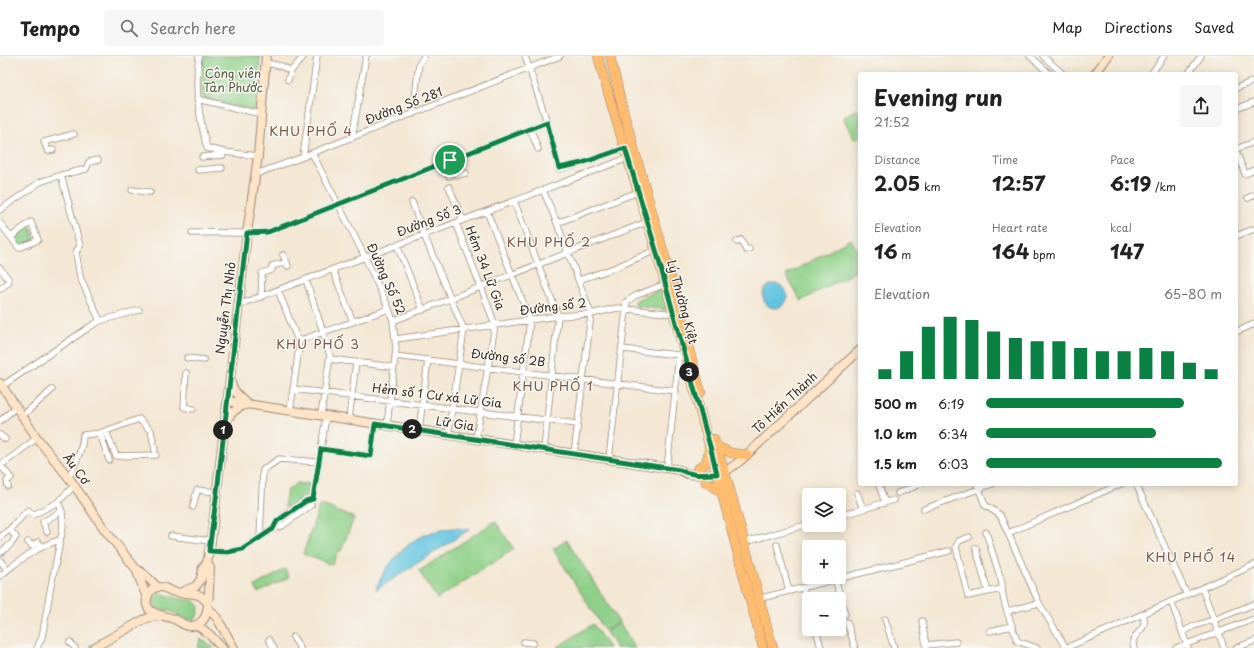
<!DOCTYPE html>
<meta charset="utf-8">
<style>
body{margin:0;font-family:"Playpen Sans",sans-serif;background:#f6f6f6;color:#222;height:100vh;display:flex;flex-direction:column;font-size:15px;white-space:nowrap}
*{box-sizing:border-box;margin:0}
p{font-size:13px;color:#767676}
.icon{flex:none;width:22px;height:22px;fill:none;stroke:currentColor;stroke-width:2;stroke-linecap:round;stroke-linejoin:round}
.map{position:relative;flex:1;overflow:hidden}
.side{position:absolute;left:858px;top:16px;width:380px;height:414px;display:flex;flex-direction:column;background:#fff;border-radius:4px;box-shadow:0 2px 10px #0003}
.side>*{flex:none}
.buttons{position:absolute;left:802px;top:432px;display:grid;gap:8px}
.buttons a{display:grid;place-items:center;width:44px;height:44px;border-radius:4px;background:#fff;box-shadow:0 2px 10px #0003;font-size:20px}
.pin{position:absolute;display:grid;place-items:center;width:34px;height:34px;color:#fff;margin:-17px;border:2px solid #fff;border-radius:50%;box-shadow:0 1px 4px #0007}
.km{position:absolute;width:20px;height:20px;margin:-10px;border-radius:50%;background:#222;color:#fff;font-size:11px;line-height:20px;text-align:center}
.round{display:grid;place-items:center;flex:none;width:42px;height:42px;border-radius:4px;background:#f6f6f6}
.summary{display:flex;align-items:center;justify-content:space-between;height:68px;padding:0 16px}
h1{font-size:22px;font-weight:700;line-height:30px}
.stats{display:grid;grid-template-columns:repeat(3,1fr);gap:6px;height:68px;padding:4px 16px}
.stats div{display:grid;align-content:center}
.stats b{font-size:20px;font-weight:700}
.stats small{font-size:11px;font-weight:400}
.stats p{font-size:11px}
.chart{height:112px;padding:8px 16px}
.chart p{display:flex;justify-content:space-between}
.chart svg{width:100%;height:72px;margin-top:4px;stroke:#0b8043;stroke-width:6}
ul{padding:0 16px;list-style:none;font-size:13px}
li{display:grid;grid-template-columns:64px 48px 1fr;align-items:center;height:30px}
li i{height:10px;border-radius:5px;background:#0b8043}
header{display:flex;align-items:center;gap:24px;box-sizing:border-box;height:56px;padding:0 20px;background:#fff;border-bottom:1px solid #e0e0e0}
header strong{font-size:19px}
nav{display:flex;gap:22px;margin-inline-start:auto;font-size:14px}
.search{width:280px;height:36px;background:#f6f6f6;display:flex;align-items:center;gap:10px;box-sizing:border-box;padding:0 14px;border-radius:4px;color:#767676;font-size:15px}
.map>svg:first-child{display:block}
.green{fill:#8fd088;stroke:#657d53}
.water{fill:#62c4e0;stroke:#4e777f}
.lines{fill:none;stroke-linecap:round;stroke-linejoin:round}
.street-casing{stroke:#988878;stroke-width:7}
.secondary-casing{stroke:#988878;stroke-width:10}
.primary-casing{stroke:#988878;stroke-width:10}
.street{stroke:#fff;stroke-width:5.5}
.secondary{stroke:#fee4c6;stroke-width:8}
.primary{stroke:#fdbc70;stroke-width:9}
.route-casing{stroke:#fff;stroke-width:8}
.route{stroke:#0b8043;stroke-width:5}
.labels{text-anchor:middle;stroke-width:3;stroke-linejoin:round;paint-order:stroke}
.park-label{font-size:12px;fill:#545c3e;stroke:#f6f6f2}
.street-label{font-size:12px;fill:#3b2a1e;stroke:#f6f6f2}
.neighbourhood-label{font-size:13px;letter-spacing:1px;fill:#7c5846;stroke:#f6f6f2}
</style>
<header>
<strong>Tempo</strong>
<div class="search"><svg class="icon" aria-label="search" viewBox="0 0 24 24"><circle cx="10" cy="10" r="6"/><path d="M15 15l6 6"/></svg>Search here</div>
<nav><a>Map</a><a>Directions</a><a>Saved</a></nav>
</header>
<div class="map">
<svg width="1254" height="592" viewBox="0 0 1254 592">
<rect width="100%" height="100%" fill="#f6f6f2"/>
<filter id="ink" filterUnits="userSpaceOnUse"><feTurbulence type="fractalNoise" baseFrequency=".025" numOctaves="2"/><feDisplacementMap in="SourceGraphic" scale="8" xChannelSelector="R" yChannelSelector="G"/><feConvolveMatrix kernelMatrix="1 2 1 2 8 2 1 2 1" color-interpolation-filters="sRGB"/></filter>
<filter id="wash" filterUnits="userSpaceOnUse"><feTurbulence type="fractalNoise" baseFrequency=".012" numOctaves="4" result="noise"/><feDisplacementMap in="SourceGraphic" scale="16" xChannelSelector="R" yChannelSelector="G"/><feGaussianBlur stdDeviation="0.9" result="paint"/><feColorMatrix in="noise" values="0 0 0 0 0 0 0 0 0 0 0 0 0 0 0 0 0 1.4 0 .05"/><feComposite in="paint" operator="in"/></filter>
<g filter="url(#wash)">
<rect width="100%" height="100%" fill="#f4e7d3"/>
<path class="green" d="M204,0H260L256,55L202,42V13Z
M857,53L860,60V80L854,83L843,61Z
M30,170L35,183L21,191L14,182Z
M851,183L860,199V213L801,245L786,219Z
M659,234L663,236L667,252L666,254L636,250L634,247L636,244Z
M297,427L311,428L310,437L290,451H284L287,435Z
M320,448L354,462L341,495H338L332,509L303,498Z
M495,465L514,493L437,543L419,515Z
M567,484L619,566L605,575L553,493Z
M285,513L289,521L258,537L255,530Z
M160,537L181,543L192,544L197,547L199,551C198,573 183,561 172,556C168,554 164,554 160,553C150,551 154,541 160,537Z
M620,567L635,592H616L606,576Z
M593,568L609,592H556Z
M200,583L215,592H198Z"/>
<path class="water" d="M763 240a12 12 0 1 1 24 0a12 12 0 1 1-24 0Z
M453,472L470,473L376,534C381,515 403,490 420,481C430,475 442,474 453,472Z"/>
</g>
<g filter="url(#ink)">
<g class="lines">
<defs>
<path id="street" d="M199,0C194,31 199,61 207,92L224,96L258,100
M525,0L547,66
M1030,0L1050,18
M1043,0L1063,18
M266,7L281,10L291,15
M1151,18L1164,0
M1188,18L1201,0
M288,24L291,15L304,0
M1236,32L1254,25
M197,43L261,58
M1236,53L1254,46
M413,58L419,8L424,0
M530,72L538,93
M352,82L366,0
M1236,93L1254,86
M53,94L48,95L44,86L74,78
M1236,95L1245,118L1254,114
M312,97L365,201L389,253L393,265L396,293L387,369
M202,101L223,99
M303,101L317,0
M450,104L456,117
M198,114L222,112
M256,118L303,101L312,97L560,0
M61,119L80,190L76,196L80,221L100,265
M449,120L456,117L458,119L466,117
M449,131L463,164
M132,134L150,136
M543,134L557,167L591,258L574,398
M1248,142L1254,139
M514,145L558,260L544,393
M412,146L424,179L464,274L448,379
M0,154L40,126L61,119L86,113L89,106L98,104
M487,156L530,264L514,389
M0,167L19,192L38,184L31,166L11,181
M456,167L481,231L495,269L476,383
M557,167L638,136
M192,177C217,176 243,178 268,176L547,66L559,113L582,107L625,92
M1236,180L1254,173
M737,186L741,184L746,194L749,193
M397,189L423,254
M283,199L288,210
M333,214L353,266
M306,224L323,276L330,300L321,359
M579,224L614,212L656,194
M0,233L8,227L9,224L0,212
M278,234L298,285L299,292L290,355
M261,241L262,217L272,214V210L287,206
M625,247L635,240L668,227
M238,249L628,102
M393,265L647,166
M1236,276L1254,268
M396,283L558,260L591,258L617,252L675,258
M298,285L389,253
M622,293L679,299
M395,300L676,335
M187,302L204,304
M329,303L394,311
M186,317L184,351L193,353
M2,330L91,270L100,265L139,254
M293,333L577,368
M22,360L52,334
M349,363L356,306
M0,365L16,351
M419,374L428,304
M106,375L116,400L156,399
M100,377L109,404
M0,379L5,383
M321,393L371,400L375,368
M609,403L627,245
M0,410L37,382
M1,410L11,422L7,425L8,430
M667,412L679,299L684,298
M69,422C74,409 83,394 83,379L100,377L139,363L151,375L155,394
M977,428L985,449L1000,459L1039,547L1066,592
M1136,428L1187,539
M879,429L885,447
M857,437L863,453
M898,437L921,428
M193,451L197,434L217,436
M924,453L992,428
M839,460L894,444
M273,473C279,461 300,446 313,443
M47,476L43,466L62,455
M986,476L1002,527C1001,544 1012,568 1017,585L1037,592
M1008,477L1121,428
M171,480L211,485
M0,481C12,473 18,464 28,454L33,459L58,446L74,430
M260,481L263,414L279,403L319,406
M969,481L959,485L956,491L968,540L1002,533
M28,486L32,490L38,486L41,491
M745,486L809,468
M777,489L789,535
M976,492L988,536
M209,495L228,496L243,493L273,473L282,470L311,449L316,426L326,360
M0,497L11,488L16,481L10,474
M0,504L7,514
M0,520C16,506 40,489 60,484
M835,523L845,558
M803,532L809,553
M1202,532L1224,592
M757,543L949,495
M830,543L840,540
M1171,545L1188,592
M1007,555L1039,547
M885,563L894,592
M922,565L926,589
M847,566L855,592
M816,573L821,592
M990,575L1012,570
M1183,576L1194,570L1219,562L1254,548
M293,581L300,592
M269,584L274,592
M70,586L75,592
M524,586L533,587
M37,592L42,581L51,530L63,471L62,455L58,446
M926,592V589L956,586
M1066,592L1254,509
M1134,592C1133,590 1133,587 1133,585C1136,575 1148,574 1143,559
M1176,592L1254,563
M1236,592L1254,585"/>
<path id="secondary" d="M1095,18L1108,0
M230,324C232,335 240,341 248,348
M0,327L37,382L69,422L105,474L136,513L147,542
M227,345L667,412L680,414L688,418L706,419L725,416L740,405L860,294
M225,367C231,357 235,352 246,349
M207,507L210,512C209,524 210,551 205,561C202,567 195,571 188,570C183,569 179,565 174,563C167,560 158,560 151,555C142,549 148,530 160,531C164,531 167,533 171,535C180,538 192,536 201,540C203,542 206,545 208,547
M136,513C145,517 150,524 157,531
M180,537L196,530L201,523L203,511L207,507L211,485L247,177L258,100L266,0
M208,552L217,562L234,592
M197,569L210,579L222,592
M93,592L143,564L151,561L160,560"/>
<path id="primary" d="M598,0C615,66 637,130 656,195C694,327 727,460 763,592
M610,0L623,54L684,268L685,279L701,336
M714,383C718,398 724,412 728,427C744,482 757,537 773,592
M716,390L731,397L747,399
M697,413C706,410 708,403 709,393
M702,419L706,426L722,437"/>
</defs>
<use href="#street" class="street-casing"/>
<use href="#secondary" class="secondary-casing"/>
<use href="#primary" class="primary-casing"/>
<use href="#street" class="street"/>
<use href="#secondary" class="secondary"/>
<use href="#primary" class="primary"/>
</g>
</g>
<g class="lines" filter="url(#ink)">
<defs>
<path id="route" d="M547,66L559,112L582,107L625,92L656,194L711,394L717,418C703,418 694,421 680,414L375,368L371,400L321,393L313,443L306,445L277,465L273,473L243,493L228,496L209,495L217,436L247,177L268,176Z"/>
</defs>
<use href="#route" class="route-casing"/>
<use href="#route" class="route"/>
</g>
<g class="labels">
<g class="park-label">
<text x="233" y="22">Công viên<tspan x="233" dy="14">Tân Phước</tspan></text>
</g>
<g class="street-label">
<text transform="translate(404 50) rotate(-21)" y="4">Đường Số 281</text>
<text transform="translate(429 165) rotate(-21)" y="4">Đường Số 3</text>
<text transform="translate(485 212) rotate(69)" y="4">Hẻm 34 Lữ Gia</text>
<text transform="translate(386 223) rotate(66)" y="4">Đường Số 52</text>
<text transform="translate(682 246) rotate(75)" y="4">Lý Thường Kiệt</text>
<text transform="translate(553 251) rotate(-7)" y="4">Đường số 2</text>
<text transform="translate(226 252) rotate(-83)" y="4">Nguyễn Thị Nhỏ</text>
<text transform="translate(508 302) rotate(7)" y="4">Đường số 2B</text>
<text transform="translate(437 340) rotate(7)" y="4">Hẻm số 1 Cư xá Lữ Gia</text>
<text transform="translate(785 347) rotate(-43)" y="4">Tô Hiến Thành</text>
<text transform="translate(455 368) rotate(9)" y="4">Lữ Gia</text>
<text transform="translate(76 413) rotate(53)" y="4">Âu Cơ</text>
</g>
<g class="neighbourhood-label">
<text x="311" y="80">KHU PHỐ 4</text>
<text x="549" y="191">KHU PHỐ 2</text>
<text x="318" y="293">KHU PHỐ 3</text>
<text x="553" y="335">KHU PHỐ 1</text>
<text x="1191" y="506">KHU PHỐ 14</text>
</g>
</g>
</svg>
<div class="buttons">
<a><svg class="icon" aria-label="layers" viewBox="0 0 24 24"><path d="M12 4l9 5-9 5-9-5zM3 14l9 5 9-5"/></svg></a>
<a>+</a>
<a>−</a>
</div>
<div class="pin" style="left:450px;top:104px;background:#1e9e55"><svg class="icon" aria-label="arrive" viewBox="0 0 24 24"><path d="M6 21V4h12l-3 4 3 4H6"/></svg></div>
<b class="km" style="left:223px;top:374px">1</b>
<b class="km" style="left:412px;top:373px">2</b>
<b class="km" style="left:689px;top:316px">3</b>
<section class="side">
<div class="summary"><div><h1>Evening run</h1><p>21:52</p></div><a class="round"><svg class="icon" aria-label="share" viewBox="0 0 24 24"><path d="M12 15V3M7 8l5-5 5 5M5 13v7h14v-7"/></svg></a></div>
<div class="stats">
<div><p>Distance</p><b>2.05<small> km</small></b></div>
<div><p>Time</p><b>12:57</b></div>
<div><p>Pace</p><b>6:19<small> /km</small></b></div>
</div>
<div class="stats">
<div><p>Elevation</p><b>16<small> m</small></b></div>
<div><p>Heart rate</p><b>164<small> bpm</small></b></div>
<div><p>kcal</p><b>147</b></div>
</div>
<div class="chart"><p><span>Elevation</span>65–80 m</p>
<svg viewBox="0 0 160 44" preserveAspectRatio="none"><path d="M5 44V38M15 44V27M25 44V12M35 44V6M45 44V8M55 44V15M65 44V19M75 44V21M85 44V21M95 44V25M105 44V27M115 44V27M125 44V25M135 44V27M145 44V34M155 44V38"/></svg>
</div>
<ul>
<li><b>500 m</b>6:19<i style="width:84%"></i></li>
<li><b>1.0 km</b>6:34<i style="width:72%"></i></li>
<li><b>1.5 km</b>6:03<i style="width:100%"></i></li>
</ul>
</section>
</div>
